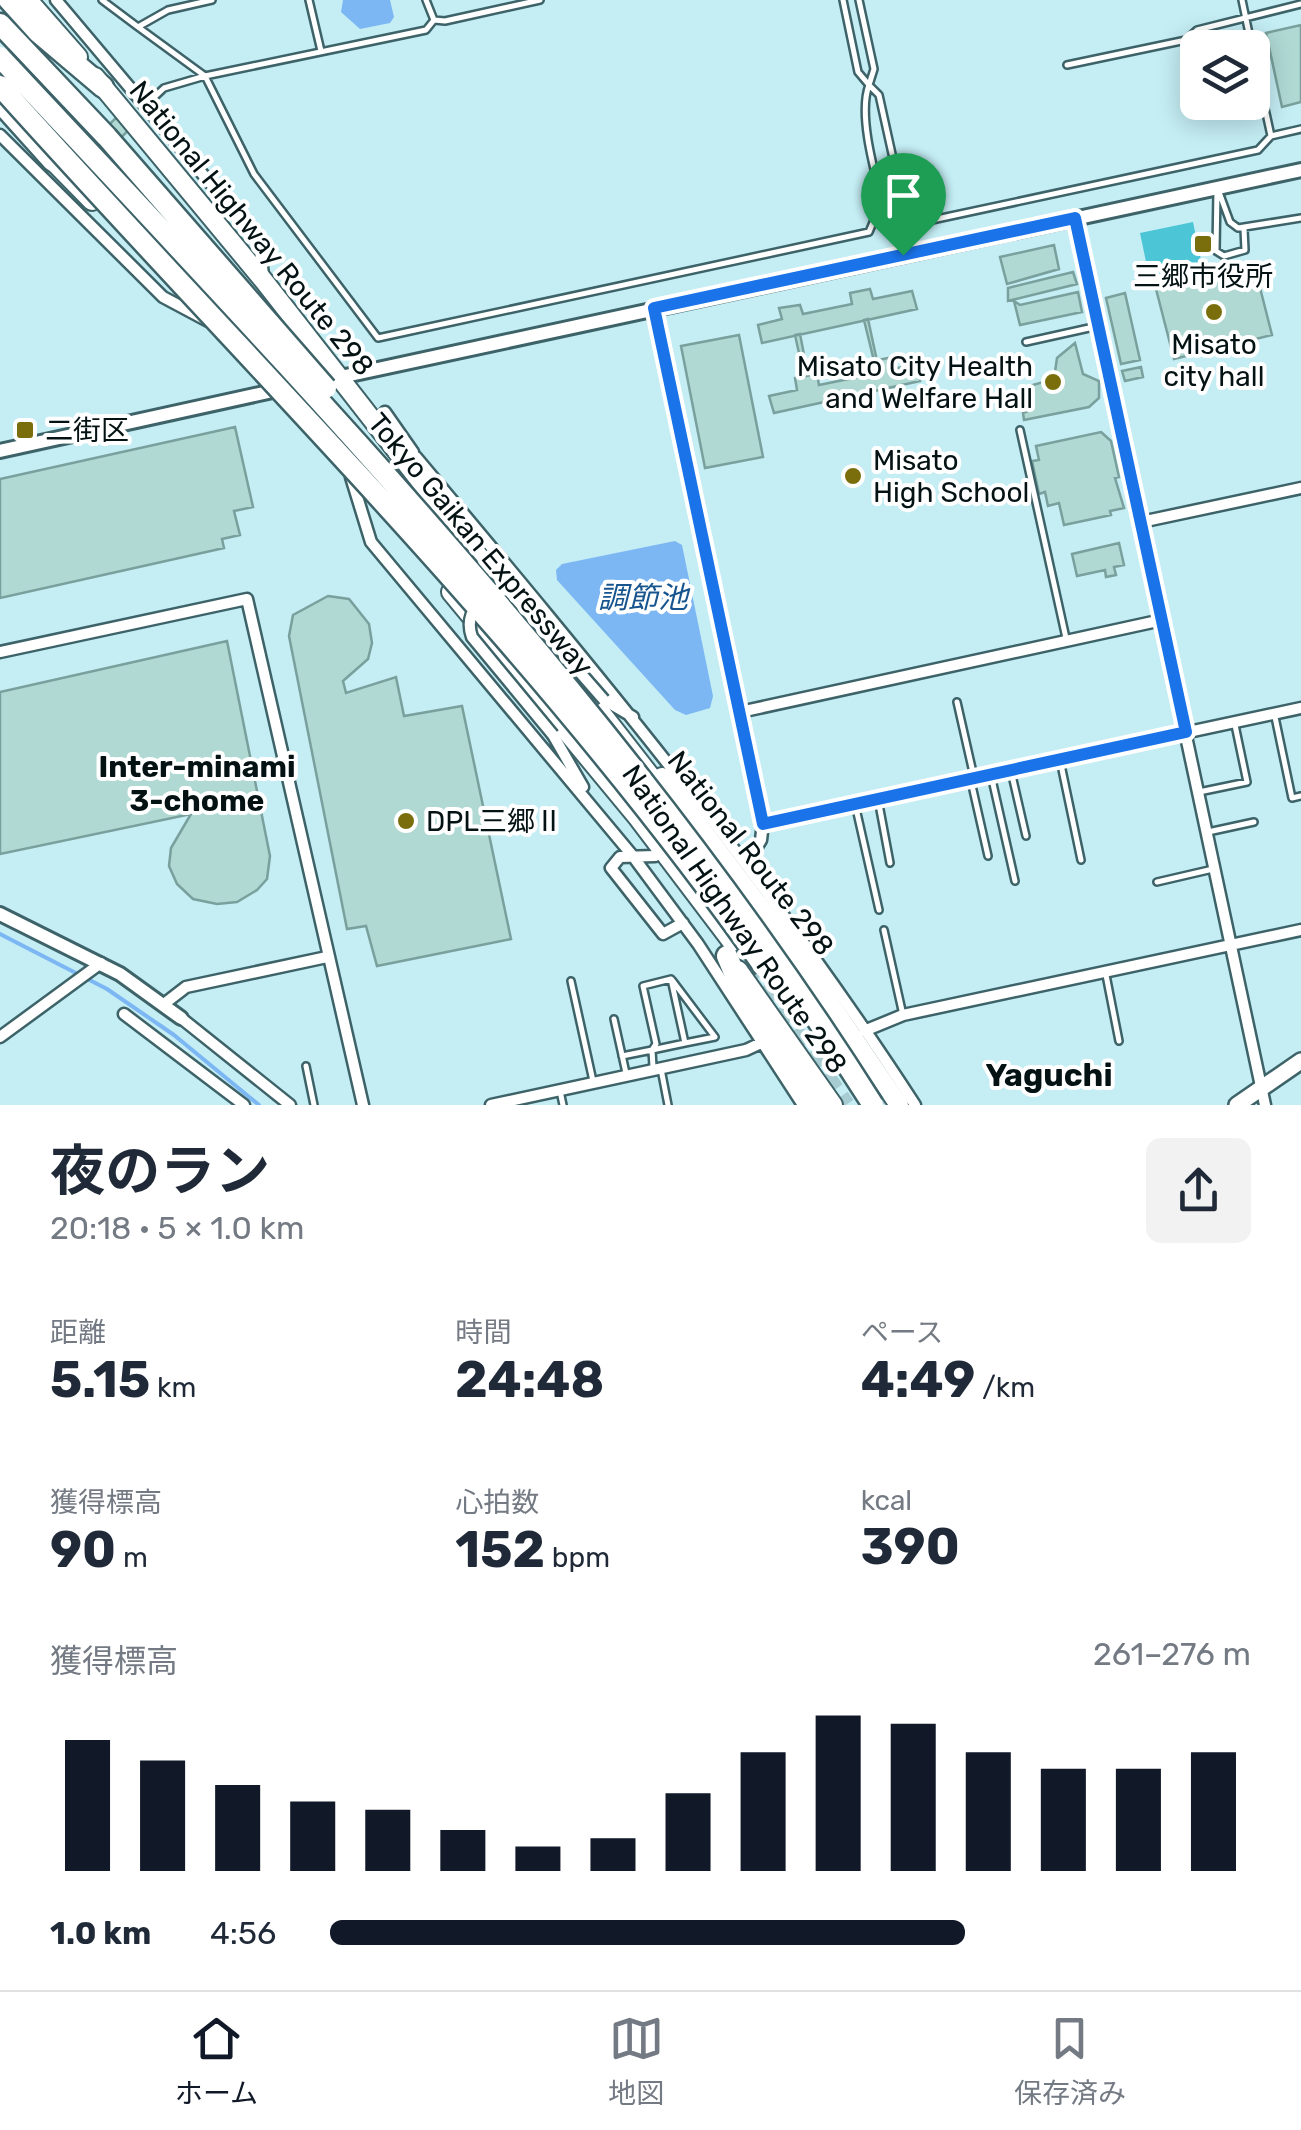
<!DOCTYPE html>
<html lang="ja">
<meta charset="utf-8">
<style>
body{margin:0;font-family:Rubik,"Noto Sans JP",sans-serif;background:#f2f2f3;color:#1f2937;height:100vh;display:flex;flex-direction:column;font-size:38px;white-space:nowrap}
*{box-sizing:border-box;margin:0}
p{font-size:32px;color:#747a83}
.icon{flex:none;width:55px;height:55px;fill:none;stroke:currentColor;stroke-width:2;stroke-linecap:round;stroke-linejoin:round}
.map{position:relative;height:1105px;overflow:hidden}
.drawer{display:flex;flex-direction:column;background:#fff;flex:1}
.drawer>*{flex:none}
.controls{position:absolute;left:1180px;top:30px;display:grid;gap:20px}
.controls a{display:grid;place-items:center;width:90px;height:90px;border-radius:15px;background:#fff;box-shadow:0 5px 25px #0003;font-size:50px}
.pin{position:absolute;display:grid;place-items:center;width:85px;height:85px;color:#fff;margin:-102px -42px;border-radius:50% 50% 50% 0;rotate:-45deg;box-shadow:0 0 10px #0007}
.pin .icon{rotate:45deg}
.round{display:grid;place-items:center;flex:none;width:105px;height:105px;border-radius:15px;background:#f2f2f3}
.head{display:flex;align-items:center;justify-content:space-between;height:170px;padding:0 50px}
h1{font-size:55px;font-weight:700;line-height:75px}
.metrics{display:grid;grid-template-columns:repeat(3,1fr);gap:15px;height:170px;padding:10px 50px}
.metrics div{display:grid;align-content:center}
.metrics b{font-size:50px;font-weight:700}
.metrics small{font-size:28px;font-weight:400}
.metrics p{font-size:28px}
.chart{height:280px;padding:20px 50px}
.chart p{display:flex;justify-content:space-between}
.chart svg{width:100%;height:180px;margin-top:10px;stroke:#111827;stroke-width:6}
ul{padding:0 50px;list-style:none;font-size:32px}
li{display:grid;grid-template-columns:160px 120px 1fr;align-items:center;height:75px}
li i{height:25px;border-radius:12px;background:#111827}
.tabs{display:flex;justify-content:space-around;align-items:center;height:140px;border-top:2px solid #e0e1e3;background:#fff;font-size:28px;color:#747a83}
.tabs a{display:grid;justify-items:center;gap:5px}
.tabs .selected{color:#111827}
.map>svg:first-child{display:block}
.forest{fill:#4cc5d6}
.water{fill:#7cb7f4}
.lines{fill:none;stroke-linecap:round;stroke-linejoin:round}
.stream{stroke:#7cb7f4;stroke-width:4}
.building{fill:#b0d9d4;stroke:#79a09c;stroke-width:2.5}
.trunk-tunnel{stroke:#a7ccd2;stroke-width:18;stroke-dasharray:18 9;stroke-linecap:butt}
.service-casing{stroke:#3d6368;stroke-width:10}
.minor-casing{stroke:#3d6368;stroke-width:15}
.tertiary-casing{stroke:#3d6368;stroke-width:18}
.secondary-casing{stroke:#3d6368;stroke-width:20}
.trunk-casing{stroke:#3d6368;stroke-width:22}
.motorway-casing{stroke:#3d6368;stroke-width:25}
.service{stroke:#fff;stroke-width:5}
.minor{stroke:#fff;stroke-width:10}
.tertiary{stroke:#fff;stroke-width:12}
.secondary{stroke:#fff;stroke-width:15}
.trunk{stroke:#fff;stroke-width:18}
.motorway{stroke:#fff;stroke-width:20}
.minor-bridge-casing{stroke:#3d6368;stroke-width:15;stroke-linecap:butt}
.motorway-bridge-casing{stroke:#3d6368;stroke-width:25;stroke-linecap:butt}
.minor-bridge{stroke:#fff;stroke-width:10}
.motorway-bridge{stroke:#fff;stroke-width:20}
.route-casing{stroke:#fff;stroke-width:20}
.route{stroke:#1a73e8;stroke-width:12}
.poi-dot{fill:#796e0b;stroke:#fff;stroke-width:4}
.labels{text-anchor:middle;stroke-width:8;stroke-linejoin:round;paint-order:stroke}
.street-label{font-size:28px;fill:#041214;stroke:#fff}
.poi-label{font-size:28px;fill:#041214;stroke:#fff;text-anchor:start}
.water-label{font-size:30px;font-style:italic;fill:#18558e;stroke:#fff}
.neighbourhood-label{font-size:30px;font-weight:bold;fill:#041214;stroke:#fff}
.quarter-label{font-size:32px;font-weight:bold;fill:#041214;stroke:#fff}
</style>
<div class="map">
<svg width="1301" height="1105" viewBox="0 0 1301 1105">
<rect width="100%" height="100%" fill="#c4edf4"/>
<path class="forest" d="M1193,222L1202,265L1149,276L1140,233Z"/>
<path class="water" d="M343,0H390L394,17L390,23L360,29L341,12Z
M675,541L682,545L713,696L710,708L686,715L675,710L557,580L556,570L562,564Z"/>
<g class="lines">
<path class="stream" d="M0,934L107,989L174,1035L259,1105"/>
</g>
<path class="building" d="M1301,25V102L1282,107L1266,33Z
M120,114L132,127L108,150L96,137Z
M1054,245L1059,269L1007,284L1000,257Z
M1254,264L1272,335L1174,359L1156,289Z
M1073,272L1077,284L1008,301V288Z
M870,289L873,299L912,291L917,309L762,343L758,325L782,319L779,308L800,305L803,314L852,304L850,293Z
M1078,292L1082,312L1020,325L1014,301L1020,305Z
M1125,293L1140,360L1121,364L1106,298Z
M868,319L877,361H874L864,320Z
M800,334L808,375L804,376L795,335Z
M739,335L763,457L705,468L681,346Z
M1075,343L1083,374L1099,381V398L1089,407L1024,420L1023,413L1028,411L1022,388L1054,379L1057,358Z
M888,358L891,369L916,365L920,381L774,413L769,396L797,390L795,378L817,374L819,385L868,375L864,363Z
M1141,367L1143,377L1125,381L1122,371Z
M235,427L253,507L234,511L240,535L222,539L224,548L0,598V479Z
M1101,432L1111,441L1119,477L1115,478L1124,508L1110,511L1111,515L1064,525L1059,503L1048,506L1045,492L1039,494L1032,461L1039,460L1036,446Z
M1119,543L1124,565L1114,567L1116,575L1106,577L1105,570L1077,576L1072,554Z
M328,596L349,599L369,624L372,643L368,659L343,681L346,693L396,677L404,716L462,706L511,939L377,966L366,926L347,929L289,636L293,615Z
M227,641L270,856L267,879L257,890L237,902L217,904L193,899L177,884L169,866L171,848L191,814L0,854V692Z"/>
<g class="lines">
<path class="trunk-tunnel" d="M732,942L846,1105
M814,999L885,1105"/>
<defs>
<path id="service" d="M102,0L138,27
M212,0L168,10L138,27L205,76L254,174L378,338L869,232L882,201
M309,0L321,51
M426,0L434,20
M843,0L858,72L869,85C858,114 874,170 882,201L893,209
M859,0L874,69L869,85L879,95L900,190L893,209L903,252
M1242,0L1252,48
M1252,49L1271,136
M1067,65L1186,40L1197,30L1301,4
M147,104L164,88L205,76L426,30L434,20L445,21L540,0
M1217,189L1216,251L1224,256L1245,250L1244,229
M1219,192L1230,222L1238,228L1301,218
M897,198L909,201L932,220L1258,150L1271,136L1301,129
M1026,342L1098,326
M1020,430L1066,638
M957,702L974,777
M1275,717L1292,798L1301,796
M1060,760L1081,860
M1011,771L1026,836
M991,775L1015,881
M971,781L988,856
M1199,792L1247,782L1235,725
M878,799L890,863
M855,804L879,910
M1208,832L1254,822
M1157,882L1213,869
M884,930L903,1015
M1106,975L1119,1041
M672,980L715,1037L685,1043
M571,981L593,1081
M614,1019L626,1073
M622,1056L652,1050L656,1044L643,986L671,979L685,1043L652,1050L653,1067
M306,1066L314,1105
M661,1069L668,1105
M560,1091L563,1105"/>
<path id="minor" d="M56,0L259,241L263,275
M0,135L163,297L208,321
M1075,218L1265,1105
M654,307L763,823L761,840L747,863
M385,412L413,452
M400,447L416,457C591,666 766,875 915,1105
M351,477L371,542L632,855L698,944L803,1105
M1141,522L1301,488
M0,652L247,599L363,1105
M604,700L633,717
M740,712L1162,620
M553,735L583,787
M763,823L1301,708
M655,856L620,857L611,868L663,934L683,923
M164,1004L186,987L327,957
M124,1014L244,1105
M181,1018L290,1105
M864,1031L903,1015L1301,930
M0,1037L101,963
M491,1105L746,1050L761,1043"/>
<path id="tertiary" d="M336,378L1301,170
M0,451L282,389
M0,914L120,974L181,1018"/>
<path id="secondary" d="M1237,1105L1301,1061"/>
<path id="trunk" d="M28,0L78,57
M95,77L264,281L663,792
M44,152L92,201
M451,592L638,818L732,942
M662,777L802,962L899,1105
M738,970L833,1105"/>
<path id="motorway" d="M9,0L38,32L103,87
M0,24L107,137
M0,102L53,161
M727,956L746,1001L816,1105"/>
</defs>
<use href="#service" class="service-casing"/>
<use href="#minor" class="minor-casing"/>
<use href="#tertiary" class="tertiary-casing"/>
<use href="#secondary" class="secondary-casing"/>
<use href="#trunk" class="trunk-casing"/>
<use href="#motorway" class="motorway-casing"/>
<use href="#service" class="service"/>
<use href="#minor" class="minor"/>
<use href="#tertiary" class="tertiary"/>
<use href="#secondary" class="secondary"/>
<use href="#trunk" class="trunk"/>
<use href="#motorway" class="motorway"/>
<defs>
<path id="minor-bridge" d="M553,735L472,637C463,612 484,591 508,590L604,700"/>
<path id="motorway-bridge" d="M0,57C310,389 629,719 873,1105
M0,86C260,376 540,648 765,968
M107,137L326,388"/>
</defs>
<use href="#minor-bridge" class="minor-bridge-casing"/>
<use href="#motorway-bridge" class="motorway-bridge-casing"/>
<use href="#minor-bridge" class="minor-bridge"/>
<use href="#motorway-bridge" class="motorway-bridge"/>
</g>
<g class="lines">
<defs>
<path id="route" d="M1075,218L1186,732L763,824L654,308Z"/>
</defs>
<use href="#route" class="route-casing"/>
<use href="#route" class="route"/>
</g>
<g class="poi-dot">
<rect x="1193" y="234" width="20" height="20" rx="5"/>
<circle cx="1214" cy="312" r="10"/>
<circle cx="1053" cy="382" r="10"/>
<rect x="15" y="420" width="20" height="20" rx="5"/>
<circle cx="853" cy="476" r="10"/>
<circle cx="406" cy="821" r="10"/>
</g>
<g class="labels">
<g class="street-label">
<text transform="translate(252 228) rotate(51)" y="10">National Highway Route 298</text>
<text transform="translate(481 544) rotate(50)" y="10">Tokyo Gaikan Expressway</text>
<text transform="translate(751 853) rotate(52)" y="10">National Route 298</text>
<text transform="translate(735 919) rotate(55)" y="10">National Highway Route 298</text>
</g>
<g class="poi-label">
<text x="1203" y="286" text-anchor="middle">三郷市役所</text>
<text x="1214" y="354" text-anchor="middle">Misato<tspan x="1214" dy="32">city hall</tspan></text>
<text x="1033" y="376" text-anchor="end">Misato City Health<tspan x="1033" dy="32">and Welfare Hall</tspan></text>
<text x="45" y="440">二街区</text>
<text x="873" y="470">Misato<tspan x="873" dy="32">High School</tspan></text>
<text x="426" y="831">DPL三郷Ⅱ</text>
</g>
<g class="water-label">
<text x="643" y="608">調節池</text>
</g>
<g class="neighbourhood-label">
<text x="197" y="777">Inter-minami<tspan x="197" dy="34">3-chome</tspan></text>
</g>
<g class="quarter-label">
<text x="1049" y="1086">Yaguchi</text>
</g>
</g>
</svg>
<div class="controls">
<a><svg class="icon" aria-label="layers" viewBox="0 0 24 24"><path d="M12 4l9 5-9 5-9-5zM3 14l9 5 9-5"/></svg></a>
</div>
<div class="pin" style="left:903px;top:255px;background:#1e9e55"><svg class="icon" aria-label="arrive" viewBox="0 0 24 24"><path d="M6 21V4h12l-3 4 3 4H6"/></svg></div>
</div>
<section class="drawer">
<div class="head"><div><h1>夜のラン</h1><p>20:18 · 5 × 1.0 km</p></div><a class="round"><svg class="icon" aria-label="share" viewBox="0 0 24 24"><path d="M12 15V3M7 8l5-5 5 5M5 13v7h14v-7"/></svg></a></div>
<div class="metrics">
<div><p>距離</p><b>5.15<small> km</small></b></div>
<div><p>時間</p><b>24:48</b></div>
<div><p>ペース</p><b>4:49<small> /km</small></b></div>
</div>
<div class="metrics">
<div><p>獲得標高</p><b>90<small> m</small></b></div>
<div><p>心拍数</p><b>152<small> bpm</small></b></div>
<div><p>kcal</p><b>390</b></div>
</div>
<div class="chart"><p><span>獲得標高</span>261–276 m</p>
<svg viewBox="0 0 160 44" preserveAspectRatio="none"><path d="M5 44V12M15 44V17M25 44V23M35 44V27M45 44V29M55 44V34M65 44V38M75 44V36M85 44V25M95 44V15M105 44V6M115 44V8M125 44V15M135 44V19M145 44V19M155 44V15"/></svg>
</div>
<ul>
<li><b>1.0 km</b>4:56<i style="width:69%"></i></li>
</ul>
</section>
<nav class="tabs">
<a class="selected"><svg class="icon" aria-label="home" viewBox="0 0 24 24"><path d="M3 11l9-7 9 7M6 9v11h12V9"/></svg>ホーム</a>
<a><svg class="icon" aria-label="map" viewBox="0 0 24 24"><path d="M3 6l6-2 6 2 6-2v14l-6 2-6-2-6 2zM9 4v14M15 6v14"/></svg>地図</a>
<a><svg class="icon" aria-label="saved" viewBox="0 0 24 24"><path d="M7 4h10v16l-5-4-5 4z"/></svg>保存済み</a>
</nav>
